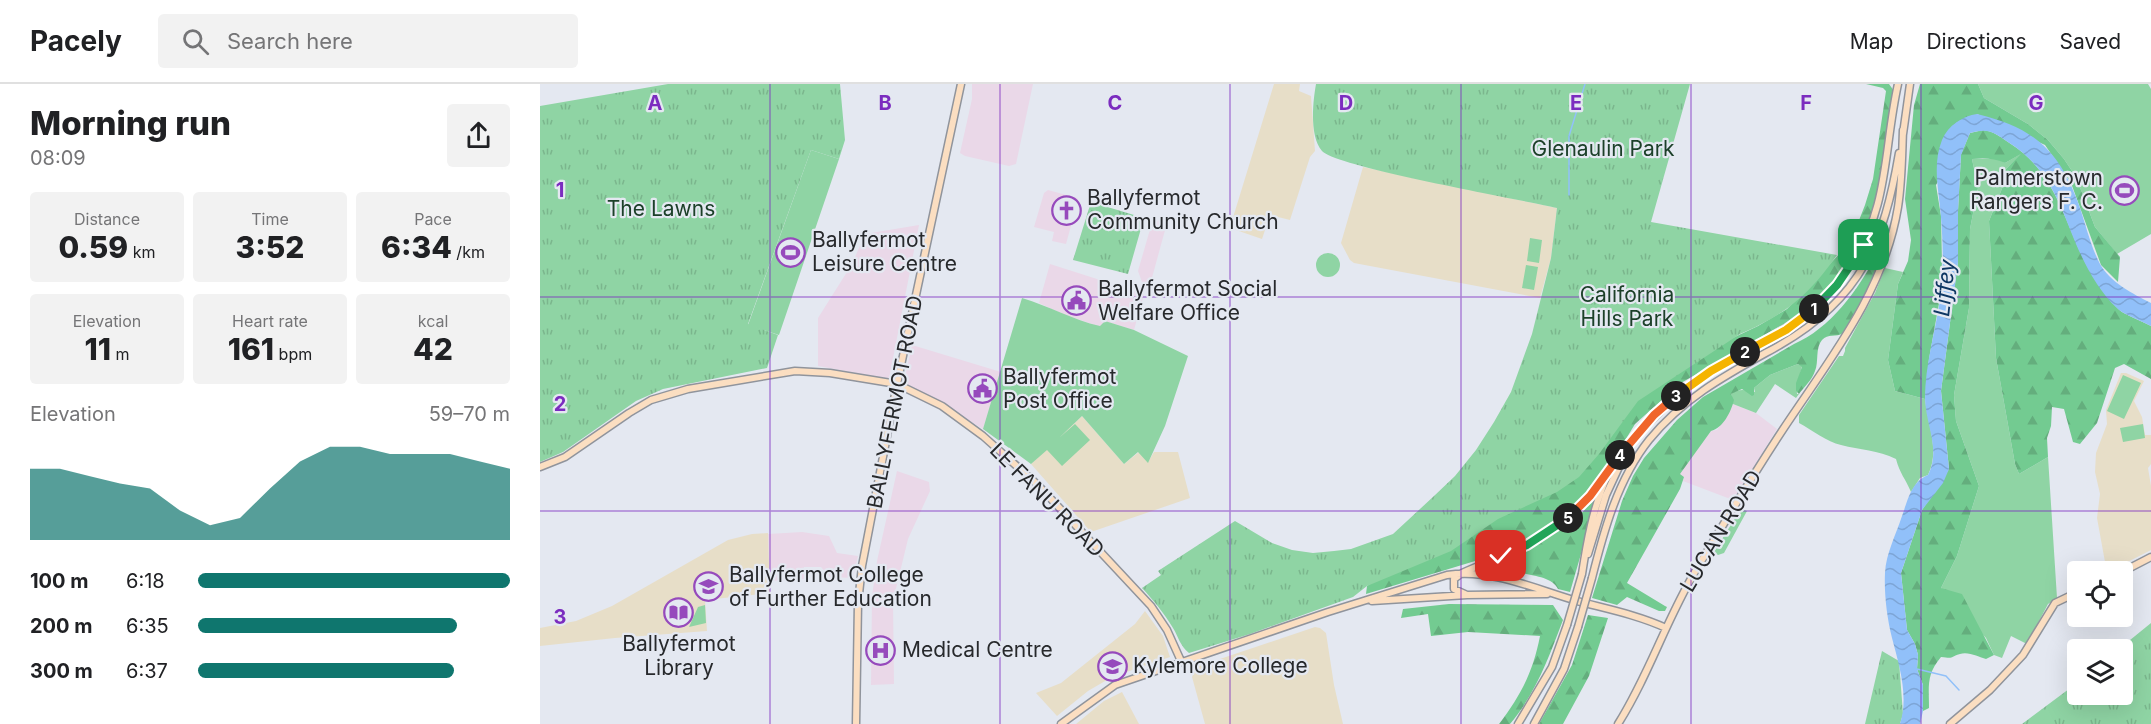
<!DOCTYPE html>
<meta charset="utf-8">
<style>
body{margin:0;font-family:Inter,sans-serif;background:#f2f2f2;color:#202124;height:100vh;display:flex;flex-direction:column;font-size:22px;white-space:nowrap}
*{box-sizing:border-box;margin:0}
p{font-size:20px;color:#757577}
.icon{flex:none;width:33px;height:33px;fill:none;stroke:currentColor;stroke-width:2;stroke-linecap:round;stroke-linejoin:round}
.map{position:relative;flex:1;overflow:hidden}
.side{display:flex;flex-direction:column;background:#fff;width:540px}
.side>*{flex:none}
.controls{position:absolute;left:1527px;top:477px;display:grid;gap:12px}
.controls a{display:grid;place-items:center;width:66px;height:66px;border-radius:6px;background:#fff;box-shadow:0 6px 24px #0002;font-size:30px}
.pin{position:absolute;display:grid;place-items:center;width:51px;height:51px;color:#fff;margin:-26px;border-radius:12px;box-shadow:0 3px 9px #0006}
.km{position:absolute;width:30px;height:30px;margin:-15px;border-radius:50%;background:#222;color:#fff;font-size:16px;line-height:30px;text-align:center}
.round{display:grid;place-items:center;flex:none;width:63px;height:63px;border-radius:6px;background:#f2f2f2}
.overview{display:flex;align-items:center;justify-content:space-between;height:102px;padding:0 30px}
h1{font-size:33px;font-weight:800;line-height:45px}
.figures{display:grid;grid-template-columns:repeat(3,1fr);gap:9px;height:102px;padding:6px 30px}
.figures div{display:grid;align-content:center;border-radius:6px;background:#f2f2f2;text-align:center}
.figures b{font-size:30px;font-weight:800}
.figures small{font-size:16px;font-weight:400}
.figures p{font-size:16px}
.chart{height:168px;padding:12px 30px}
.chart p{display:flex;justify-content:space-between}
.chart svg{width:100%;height:108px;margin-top:6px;fill:#0f766e;opacity:.7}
ul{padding:0 30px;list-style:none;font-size:20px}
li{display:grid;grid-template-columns:96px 72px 1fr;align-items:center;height:45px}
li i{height:15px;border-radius:8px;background:#0f766e}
header{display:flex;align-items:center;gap:36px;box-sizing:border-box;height:84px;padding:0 30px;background:#fff;border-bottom:2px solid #e0e0e0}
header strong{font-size:28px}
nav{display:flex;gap:33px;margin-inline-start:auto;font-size:21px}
.search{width:420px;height:54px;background:#f2f2f2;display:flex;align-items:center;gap:15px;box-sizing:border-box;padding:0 21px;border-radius:6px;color:#757577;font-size:22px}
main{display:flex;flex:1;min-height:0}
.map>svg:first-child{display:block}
.commercial{fill:#ead8e8}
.education{fill:#e7dec8}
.grass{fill:#8fd4a4}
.forest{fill:url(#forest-firs)}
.park{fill:url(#park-tufts)}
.water{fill:url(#water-waves)}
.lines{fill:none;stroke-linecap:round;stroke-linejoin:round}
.stream{stroke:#91c0f9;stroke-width:1.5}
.secondary-casing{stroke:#90949c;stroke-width:9}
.secondary{stroke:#fbdec1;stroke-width:6}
.secondary-bridge-casing{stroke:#90949c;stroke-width:9;stroke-linecap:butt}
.secondary-bridge{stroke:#fbdec1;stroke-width:6}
.split-1-casing{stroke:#fff;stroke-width:12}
.split-2-casing{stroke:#fff;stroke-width:12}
.split-3-casing{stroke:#fff;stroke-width:12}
.split-4-casing{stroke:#fff;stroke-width:12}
.split-5-casing{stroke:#fff;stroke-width:12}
.split-6-casing{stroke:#fff;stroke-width:12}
.split-1{stroke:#22a559;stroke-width:8}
.split-2{stroke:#f5b400;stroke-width:8}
.split-3{stroke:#f5b400;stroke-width:8}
.split-4{stroke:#f0652b;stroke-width:8}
.split-5{stroke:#f0652b;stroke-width:8}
.split-6{stroke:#22a559;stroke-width:8}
.grid{fill:none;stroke:#7b2cbf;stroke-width:1.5;stroke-opacity:0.55}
.labels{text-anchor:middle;stroke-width:4.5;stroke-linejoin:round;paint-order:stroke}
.park-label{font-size:21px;fill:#1c4029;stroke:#e4e8f1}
.poi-label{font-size:21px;fill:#27292c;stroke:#e4e8f1;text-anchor:start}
.street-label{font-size:21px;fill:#27292c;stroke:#e4e8f1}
.water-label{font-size:22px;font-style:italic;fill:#0d3662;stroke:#e4e8f1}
.grid-label{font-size:20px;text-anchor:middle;font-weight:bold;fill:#7b2cbf;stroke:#e4e8f1;stroke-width:4.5;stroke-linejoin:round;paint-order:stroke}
</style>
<header>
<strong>Pacely</strong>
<div class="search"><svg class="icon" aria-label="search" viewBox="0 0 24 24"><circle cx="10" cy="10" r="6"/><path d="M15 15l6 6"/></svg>Search here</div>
<nav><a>Map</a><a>Directions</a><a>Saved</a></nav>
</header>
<main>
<section class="side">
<div class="overview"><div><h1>Morning run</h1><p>08:09</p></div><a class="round"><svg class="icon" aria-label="share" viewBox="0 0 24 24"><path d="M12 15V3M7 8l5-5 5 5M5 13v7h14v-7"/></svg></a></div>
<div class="figures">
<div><p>Distance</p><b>0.59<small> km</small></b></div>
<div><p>Time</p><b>3:52</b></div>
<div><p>Pace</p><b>6:34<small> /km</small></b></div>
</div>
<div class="figures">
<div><p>Elevation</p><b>11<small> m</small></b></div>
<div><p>Heart rate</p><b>161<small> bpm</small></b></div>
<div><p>kcal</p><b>42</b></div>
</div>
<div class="chart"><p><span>Elevation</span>59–70 m</p>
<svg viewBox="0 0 160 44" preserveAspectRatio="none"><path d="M0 44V15L10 15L20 18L30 21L40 23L50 32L60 38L70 35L80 23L90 12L100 6L110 6L120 9L130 9L140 9L150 12L160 15V44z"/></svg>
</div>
<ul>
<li><b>100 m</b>6:18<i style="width:100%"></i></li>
<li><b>200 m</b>6:35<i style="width:83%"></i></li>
<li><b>300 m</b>6:37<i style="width:82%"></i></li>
</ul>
</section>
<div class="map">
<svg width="1611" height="640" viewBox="0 0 1611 640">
<defs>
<pattern id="forest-firs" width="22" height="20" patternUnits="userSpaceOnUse" patternTransform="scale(1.5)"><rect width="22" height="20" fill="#73cb91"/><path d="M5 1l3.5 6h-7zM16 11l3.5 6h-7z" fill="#64ae7d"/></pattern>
<pattern id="park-tufts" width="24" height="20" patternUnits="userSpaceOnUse" patternTransform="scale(1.5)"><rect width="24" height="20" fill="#8fd4a4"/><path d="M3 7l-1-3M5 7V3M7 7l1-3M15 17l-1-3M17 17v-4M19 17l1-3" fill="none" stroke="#7bb68d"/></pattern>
<pattern id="water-waves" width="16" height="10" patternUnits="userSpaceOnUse" patternTransform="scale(1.5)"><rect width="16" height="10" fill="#91c0f9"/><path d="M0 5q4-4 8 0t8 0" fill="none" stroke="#7da5d6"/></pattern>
</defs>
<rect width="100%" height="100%" fill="#e4e8f1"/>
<path class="commercial" d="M432,0H493L476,80L469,82L425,72L420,69L432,15Z
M508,106L537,114L538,116L526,160L512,157L514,148L494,143L504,109Z
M619,136L627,139L610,201L602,198L598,187L611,142Z
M379,141L349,295L278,282V234L312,180L325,150Z
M510,180L604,210L594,246L565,237L560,243L555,241L522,230L499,219Z
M372,261L461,288L443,345L364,298Z
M1193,320L1216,329L1237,345L1193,416L1143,397L1144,393L1139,390L1171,347L1177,346L1180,341Z
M357,387L389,398L390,407L368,455L353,517L354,600L331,601L332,512L337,477Z
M262,448L289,452L297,469L318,472L313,494L290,493L281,483H264V495L230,497L228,450Z"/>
<path class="education" d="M734,0H760L759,7L771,12L775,67L770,73L750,136L730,131L722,155L693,145L691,140Z
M823,83L1017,124L1011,174L1000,214L814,179L810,176L801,159Z
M1581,289H1586L1604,297L1594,317L1602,333L1605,351H1611V380L1608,384L1611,402V466L1570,487L1565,478L1557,434L1560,410L1555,388L1556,369L1567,340L1566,326Z
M542,332L584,380L599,368L608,378L614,368H638L650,414L551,448L491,380Z
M228,449L230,509L165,516L167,547L75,554L0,562V544L36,537L72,522L188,456L212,450Z
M605,527L623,552L630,573L572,593L548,607L517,632L496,609L521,599L595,540Z
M775,543L780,544L786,549L794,601L803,640H665L652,593L655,585L659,582Z
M582,608L599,640H536L564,617Z"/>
<path class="grass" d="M1608,0L1611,5V150L1577,170L1555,143L1536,93L1524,75L1508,56L1488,40L1444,14L1438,0Z
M271,66L299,75L239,251L208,241Z
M1484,68L1466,85L1465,97L1449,137L1456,274L1475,380L1479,390L1508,373L1517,514L1508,520L1487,560L1471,552L1462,574L1454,571L1446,554L1401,504L1417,472L1439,402L1416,337L1414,311L1429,224L1430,145L1438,104L1432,75H1458L1465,79Z
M990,154L1002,156L999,179L987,177Z
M776 181a12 12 0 1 1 24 0a12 12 0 1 1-24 0Z
M986,181L998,183L994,206L982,204Z
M1345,184L1363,188L1358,200L1348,276L1355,307L1385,315C1388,341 1400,367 1388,391L1380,394L1371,408C1365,394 1360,390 1356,375C1338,366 1320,366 1301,361C1287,358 1272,346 1259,339V331L1299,272H1303L1305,267V264L1335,209Z
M482,214C509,222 533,236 560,242L565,237L594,246L648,272L625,342L608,379L598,368L584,380L542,332L519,354L535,340L550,356L522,382L507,366L491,380L443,345Z
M1258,280L1262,282C1260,293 1256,299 1257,310H1259L1256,314L1235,300L1216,329L1193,320L1191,310C1199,304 1206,306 1215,308L1214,304L1230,291Z
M1583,291L1601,299L1584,335L1567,327Z
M1603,340L1605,354L1583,358L1580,344Z
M1201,425L1207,427L1184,469L1178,471L1174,468L1175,466Z
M165,521L166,539L149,543L158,523Z"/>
<path class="forest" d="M1326,0H1349L1354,7C1341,99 1341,168 1261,230L1141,299L1095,340L1069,383L1049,408L1012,441L992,455L955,471L826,510L827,502L1142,278L1218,242L1247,225L1305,164L1316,144L1325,121L1333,95L1346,7L1343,4Z
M1380,0H1438L1444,14L1488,40L1508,56L1524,75L1536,93L1555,143L1580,173L1578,198L1561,181L1531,99L1505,61L1437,30L1396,101L1401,132L1402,178L1400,214L1389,275L1385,315L1355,307L1348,276L1358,200L1368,177L1371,156L1365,115L1374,21Z
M1443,46C1454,47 1462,54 1471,60C1527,96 1526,163 1566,210C1571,216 1576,224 1582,228C1590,233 1602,237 1611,242V295L1584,280L1575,284L1557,339L1540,360L1533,358L1524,325L1512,323L1511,342L1507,354L1508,373L1479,390L1475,380L1456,274L1449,137L1465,97L1466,85L1481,70L1465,79C1454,74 1444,74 1432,75L1438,104L1430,145L1429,224L1414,311L1416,337L1439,402L1417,472L1401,504L1422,510L1454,571L1446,575C1439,573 1428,567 1420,570C1409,573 1415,575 1401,573C1386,591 1389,602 1389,624L1383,627V601L1377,585L1378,571L1375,560L1367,546L1361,489L1382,426L1409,385L1401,307L1418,178V127L1421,70L1430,49Z
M1346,151C1343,171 1317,236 1303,249C1296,254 1288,249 1282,256C1275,264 1279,278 1275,287C1272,296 1264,303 1259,310L1256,307V299L1262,283L1258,280L1230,291L1214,304V311L1212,312L1202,305L1191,310L1194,316C1191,328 1183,344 1171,347L1140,390L1144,393L1140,405L1087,499L1125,522L1127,523L1125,527H1119L1087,513L1077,521L1052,514L1082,417L1093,392L1104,374L1137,336L1163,313L1254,260C1296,242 1328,192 1346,151Z
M1054,417L1056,418L1030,508L1018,505C1012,492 991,492 979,488C974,487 970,483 966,481L967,476L971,472L980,470L1007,454Z
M909,520L1013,521L1023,536C1009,573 996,609 970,640H959C981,611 993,588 1000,552L928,548L891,552L888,530L861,534L863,525Z
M1048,531L1068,534L1049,592L1023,640H999L1032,581Z"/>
<path class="park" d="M128,0H300L305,56L299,75L271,66L208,240L238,251L227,284L123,305L96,317L23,368L0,378V22Z
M776,0H1150L1111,138L1297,171C1268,212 1246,230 1200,250L1098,317L1059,370L1039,393L1017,408L958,435L911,467L827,502L813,513L710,550L649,569C640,562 638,552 633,544C624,529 614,517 602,504L621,491L618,487L695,437L732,459L752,466L773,469L794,467L811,465L853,450L894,412L915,392L936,366L954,338L971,308L992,250L1011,174L1017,124C983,116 796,83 782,67C769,52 773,17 776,0Z
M551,118L604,134L588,190L533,176Z
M1611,539V640H1482L1537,599L1538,610H1582V566L1579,565Z
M1342,567L1359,577L1363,630L1360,640H1325Z"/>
<path class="water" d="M1437,30C1495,44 1520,67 1540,124C1546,142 1551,163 1560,180C1570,198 1593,210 1611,219V242C1602,237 1590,233 1582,228C1573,222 1563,209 1557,200C1523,149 1525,94 1468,58C1453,48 1449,44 1430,49L1421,71L1418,127V178L1401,307L1409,385L1403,399L1382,426L1361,489L1367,546L1375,560L1378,571L1377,585L1383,601V627L1380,640H1360C1369,612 1359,581 1352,554C1347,534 1344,510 1345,489C1346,469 1356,451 1362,432C1368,416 1371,398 1388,391C1401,366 1386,342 1385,315C1385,281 1395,249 1400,216C1404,189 1403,160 1401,133C1399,108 1392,81 1402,56C1408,41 1423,32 1437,30Z"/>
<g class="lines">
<path class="stream" d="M1029,111V52L1045,0
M1377,585L1406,592L1419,606"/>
<defs>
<path id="secondary" d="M1363,50L1370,0
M0,383L25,373L89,329L111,316L148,305L255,287L290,289L357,300L402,322L443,352L498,401L611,522L627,546L641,577
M1048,470L1066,411L1085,370
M1582,488L1611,473
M1042,490C1047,457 1053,425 1066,394C1073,380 1083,369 1093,357C1124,319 1155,296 1198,272C1241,248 1283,226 1310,183C1350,121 1343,68 1358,0
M1052,494C1064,446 1078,395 1109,356C1146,311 1190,289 1240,261C1322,214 1344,157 1359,69
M927,511L914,505V495L922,489C956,474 992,462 1022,439C1038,427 1051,411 1064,396
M832,517L927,511L1007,510
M316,640L318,519L322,482L357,300L421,0
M521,640L575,601L788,528L907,491C951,484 995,505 1037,517C1067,525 1098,531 1126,544
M978,640L1012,583L1027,541
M994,640L1024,585L1038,543
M1078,640C1109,591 1126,536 1156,486C1187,434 1218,382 1252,332C1296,267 1345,203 1358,123C1362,98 1362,72 1363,46
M1410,640L1450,606L1483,571L1515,519L1538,508"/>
</defs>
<use href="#secondary" class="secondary-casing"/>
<use href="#secondary" class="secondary"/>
<defs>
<path id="secondary-bridge" d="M1027,541L1042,490
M1038,543L1052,494"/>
</defs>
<use href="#secondary-bridge" class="secondary-bridge-casing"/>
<use href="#secondary-bridge" class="secondary-bridge"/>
</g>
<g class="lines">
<defs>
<path id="split-1" d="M1274,225L1297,201L1324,161"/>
<path id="split-2" d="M1205,268L1246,246L1274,225"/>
<path id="split-3" d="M1136,312L1171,287L1205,268"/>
<path id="split-4" d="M1080,371L1114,331L1136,312"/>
<path id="split-5" d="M1028,434L1050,412L1080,371"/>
<path id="split-6" d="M961,472L987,461L1028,434"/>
</defs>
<use href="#split-1" class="split-1-casing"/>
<use href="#split-2" class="split-2-casing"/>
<use href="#split-3" class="split-3-casing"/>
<use href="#split-4" class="split-4-casing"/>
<use href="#split-5" class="split-5-casing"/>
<use href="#split-6" class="split-6-casing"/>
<use href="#split-1" class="split-1"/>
<use href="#split-2" class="split-2"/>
<use href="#split-3" class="split-3"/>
<use href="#split-4" class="split-4"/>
<use href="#split-5" class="split-5"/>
<use href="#split-6" class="split-6"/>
</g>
<path class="grid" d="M230,0V640M460,0V640M690,0V640M921,0V640M1151,0V640M1381,0V640M0,213H1611M0,427H1611"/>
<defs>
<symbol id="stadium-ring" viewBox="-11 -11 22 22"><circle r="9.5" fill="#e4e8f1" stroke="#964abc" stroke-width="1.5"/><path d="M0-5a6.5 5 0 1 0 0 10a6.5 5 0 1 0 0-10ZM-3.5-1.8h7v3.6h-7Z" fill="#964abc"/></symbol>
<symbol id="church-ring" viewBox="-11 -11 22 22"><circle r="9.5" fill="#e4e8f1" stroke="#964abc" stroke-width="1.5"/><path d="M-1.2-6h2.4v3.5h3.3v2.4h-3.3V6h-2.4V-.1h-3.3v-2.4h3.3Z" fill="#964abc"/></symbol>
<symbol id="civic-ring" viewBox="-11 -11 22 22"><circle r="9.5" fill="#e4e8f1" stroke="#964abc" stroke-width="1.5"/><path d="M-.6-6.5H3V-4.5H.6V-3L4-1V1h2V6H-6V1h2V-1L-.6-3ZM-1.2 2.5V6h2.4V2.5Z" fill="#964abc"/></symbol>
<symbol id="university-ring" viewBox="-11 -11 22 22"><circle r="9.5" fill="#e4e8f1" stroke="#964abc" stroke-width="1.5"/><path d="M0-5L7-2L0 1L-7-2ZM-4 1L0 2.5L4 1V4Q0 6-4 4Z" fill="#964abc"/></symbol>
<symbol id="library-ring" viewBox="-11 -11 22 22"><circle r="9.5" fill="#e4e8f1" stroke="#964abc" stroke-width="1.5"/><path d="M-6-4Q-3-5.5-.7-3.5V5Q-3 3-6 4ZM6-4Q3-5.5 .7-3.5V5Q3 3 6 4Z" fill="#964abc"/></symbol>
<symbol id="hospital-ring" viewBox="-11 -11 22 22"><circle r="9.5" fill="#e4e8f1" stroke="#964abc" stroke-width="1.5"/><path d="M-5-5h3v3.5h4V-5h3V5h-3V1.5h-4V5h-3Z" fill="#964abc"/></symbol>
</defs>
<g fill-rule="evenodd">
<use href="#stadium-ring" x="1568" y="90" width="33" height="33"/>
<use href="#church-ring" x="510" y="110" width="33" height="33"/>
<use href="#stadium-ring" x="234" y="152" width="33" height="33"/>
<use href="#civic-ring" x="520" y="200" width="33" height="33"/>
<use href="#civic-ring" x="426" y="288" width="33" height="33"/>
<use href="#university-ring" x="152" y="486" width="33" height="33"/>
<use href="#library-ring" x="122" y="512" width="33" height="33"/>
<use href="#hospital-ring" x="324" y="550" width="33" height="33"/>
<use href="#university-ring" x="556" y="566" width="33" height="33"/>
</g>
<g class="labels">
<g class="park-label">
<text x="1063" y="72">Glenaulin Park</text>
<text x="121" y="132">The Lawns</text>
<text x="1087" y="218">California<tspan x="1087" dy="24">Hills Park</tspan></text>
</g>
<g class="poi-label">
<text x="1563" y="101" text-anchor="end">Palmerstown<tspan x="1563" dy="24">Rangers F. C.</tspan></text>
<text x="547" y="121">Ballyfermot<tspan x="547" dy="24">Community Church</tspan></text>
<text x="272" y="163">Ballyfermot<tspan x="272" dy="24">Leisure Centre</tspan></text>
<text x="558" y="212">Ballyfermot Social<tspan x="558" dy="24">Welfare Office</tspan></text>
<text x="463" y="300">Ballyfermot<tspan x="463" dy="24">Post Office</tspan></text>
<text x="189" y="498">Ballyfermot College<tspan x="189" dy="24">of Further Education</tspan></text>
<text x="139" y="567" text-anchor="middle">Ballyfermot<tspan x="139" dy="24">Library</tspan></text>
<text x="362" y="573">Medical Centre</text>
<text x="593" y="589">Kylemore College</text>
</g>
<g class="street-label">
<text transform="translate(355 318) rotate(-79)" y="7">BALLYFERMOT ROAD</text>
<text transform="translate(507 416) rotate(45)" y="7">LE FANU ROAD</text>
<text transform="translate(1181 447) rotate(-59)" y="7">LUCAN ROAD</text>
</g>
<g class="water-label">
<text transform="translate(1404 204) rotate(-84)" y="8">Liffey</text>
</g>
</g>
<g class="grid-label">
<text x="115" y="26">A</text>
<text x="345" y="26">B</text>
<text x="575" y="26">C</text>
<text x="806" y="26">D</text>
<text x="1036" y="26">E</text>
<text x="1266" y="26">F</text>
<text x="1496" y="26">G</text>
<text x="20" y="113">1</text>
<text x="20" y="327">2</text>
<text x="20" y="540">3</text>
</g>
</svg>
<div class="controls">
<a><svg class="icon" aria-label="locate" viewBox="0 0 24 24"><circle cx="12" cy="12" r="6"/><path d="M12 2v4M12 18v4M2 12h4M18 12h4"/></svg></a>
<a><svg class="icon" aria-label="layers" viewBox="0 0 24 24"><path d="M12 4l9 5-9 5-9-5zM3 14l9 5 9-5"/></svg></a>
</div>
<div class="pin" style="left:1324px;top:161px;background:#1e9e55"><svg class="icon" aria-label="arrive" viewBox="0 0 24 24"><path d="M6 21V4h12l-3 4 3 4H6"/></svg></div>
<div class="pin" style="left:961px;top:472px;background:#d93025"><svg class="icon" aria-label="check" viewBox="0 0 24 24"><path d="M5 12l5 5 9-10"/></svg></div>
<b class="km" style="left:1274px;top:225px">1</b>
<b class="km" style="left:1205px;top:268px">2</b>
<b class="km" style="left:1136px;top:312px">3</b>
<b class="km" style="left:1080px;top:371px">4</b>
<b class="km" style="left:1028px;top:434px">5</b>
</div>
</main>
